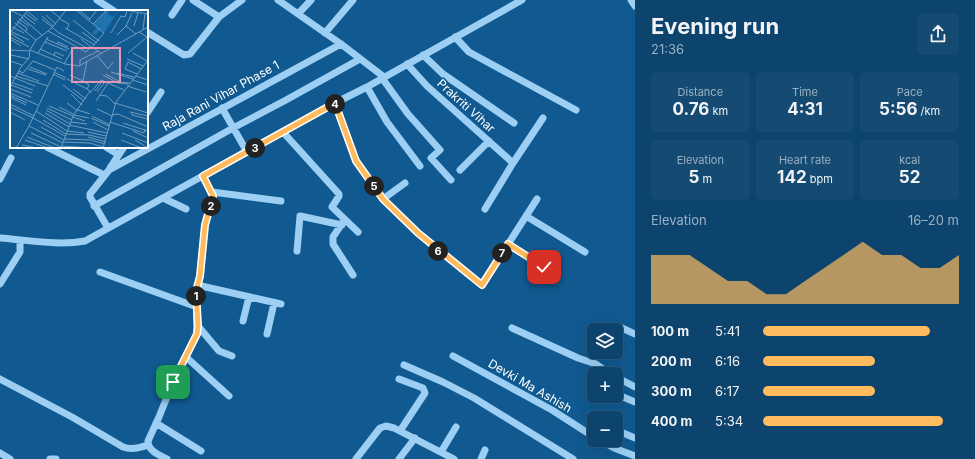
<!DOCTYPE html>
<meta charset="utf-8">
<style>
body{margin:0;font-family:Inter,sans-serif;background:#154b72;color:#f1f3f6;height:100vh;display:flex;flex-direction:column;font-size:15px;white-space:nowrap}
*{box-sizing:border-box;margin:0}
p{font-size:13px;color:#9ab0c2}
.icon{flex:none;width:22px;height:22px;fill:none;stroke:currentColor;stroke-width:2;stroke-linecap:round;stroke-linejoin:round}
.map{position:relative;flex:1;overflow:hidden}
.sheet{display:flex;flex-direction:column;background:#0c446d;width:340px}
.sheet>*{flex:none}
.buttons{position:absolute;left:587px;top:323px;display:grid;gap:8px}
.buttons a{display:grid;place-items:center;width:36px;height:36px;border-radius:6px;background:#0c446d;box-shadow:0 4px 16px #0002,0 0 0 1px #2c5c80;font-size:20px}
.pin{position:absolute;display:grid;place-items:center;width:34px;height:34px;color:#fff;margin:-17px;border-radius:8px;box-shadow:0 2px 6px #0006}
.km{position:absolute;width:20px;height:20px;margin:-10px;border-radius:50%;background:#222;color:#fff;font-size:11px;line-height:20px;text-align:center}
.round{display:grid;place-items:center;flex:none;width:42px;height:42px;border-radius:6px;background:#154b72}
.headline{display:flex;align-items:center;justify-content:space-between;height:68px;padding:0 16px}
h1{font-size:22px;font-weight:700;line-height:30px}
.stats{display:grid;grid-template-columns:repeat(3,1fr);gap:6px;height:68px;padding:4px 16px}
.stats div{display:grid;align-content:center;border-radius:6px;background:#154b72;text-align:center}
.stats b{font-size:17px;font-weight:700}
.stats small{font-size:11px;font-weight:400}
.stats p{font-size:11px}
.chart{height:112px;padding:8px 16px}
.chart p{display:flex;justify-content:space-between}
.chart svg{width:100%;height:72px;margin-top:4px;fill:#ffbb5e;opacity:.7}
ul{padding:0 16px;list-style:none;font-size:13px}
li{display:grid;grid-template-columns:64px 48px 1fr;align-items:center;height:30px}
li i{height:10px;border-radius:5px;background:#ffbb5e}
main{display:flex;flex:1;min-height:0}
.map>svg:first-child{display:block}
.lines{fill:none;stroke-linecap:round;stroke-linejoin:round}
.minor{stroke:#9ccff3;stroke-width:7}
.route-casing{stroke:#fff;stroke-width:8}
.route{stroke:#ffbb5e;stroke-width:5}
.labels{text-anchor:middle;stroke-width:3;stroke-linejoin:round;paint-order:stroke}
.street-label{font-size:12px;fill:#fff;stroke:#105a91}
.inset-road{fill:none;stroke:#709cbd;stroke-width:1}
.view{fill:#e497b5;fill-opacity:0.15;stroke:#e497b5;stroke-width:2}
.inset-edge{fill:none;stroke:#fff;stroke-width:2}
</style>
<main>
<div class="map">
<svg width="635" height="459" viewBox="0 0 635 459">
<rect width="100%" height="100%" fill="#105a91"/>
<g class="lines">
<path class="minor" d="M97,0L114,11
M193,0L219,17L242,0
M278,0L341,44L384,77
M631,0L635,6
M298,14L311,0
M172,15L182,0
M147,32L184,55L190,54L219,17
M325,33L353,0
M455,37L469,52L576,110
M423,55L443,74L514,123
M407,64L427,86L513,163
M382,78L408,114L440,150L431,158L451,180
M367,87L387,122L420,166
M335,103L356,161L383,199L418,233L482,285L537,199
M222,108L247,152
M147,113L161,92
M283,132L339,194V196L332,207L358,232
M47,147L104,175
M106,147L119,155
M110,168L124,147
M460,170L489,141
M0,179L11,158
M212,192L281,201
M163,198L186,209
M383,199L405,183
M94,206L233,128L286,100L360,59
M485,209L513,163L543,118
M526,216L585,252
M343,222L333,237V244L353,275
M108,228L90,197V194L109,170L341,44
M0,238C28,240 58,246 85,241L335,103L367,87L522,0
M508,244L544,267
M297,251L300,216L342,225
M100,272L197,307
M0,284L20,252V240
M197,285L281,304
M243,321L249,297
M198,326L219,351L232,356
M512,328L578,358L596,364L610,374
M267,334L274,303
M616,334L619,329L622,328L635,334
M453,356L552,410L594,437
M186,357L229,396
M404,365L443,382L474,398L573,459
M616,377L635,387
M0,379L72,417L123,447C132,450 138,448 148,445
M399,379L423,388L425,393L400,431
M616,394L635,402
M156,423L201,451
M616,430L635,438
M600,440L614,448L635,456
M441,452L456,427
M0,453L10,459
M50,459H56
M167,459C159,455 148,451 148,441L159,417L173,382L197,334L196,292L200,276L205,225L213,196L203,176
M356,459L380,428L386,426L394,428L454,459
M399,459L415,438
M481,459L485,450"/>
</g>
<g class="lines">
<defs>
<path id="route" d="M173,382L197,334L198,326L196,292L200,276L205,225L213,196L203,176L335,103L356,161L383,199L418,233L482,285L508,244L544,267"/>
</defs>
<use href="#route" class="route-casing"/>
<use href="#route" class="route"/>
</g>
<g class="labels">
<g class="street-label">
<text transform="translate(221 96) rotate(-29)" y="4">Raja Rani Vihar Phase 1</text>
<text transform="translate(466 106) rotate(42)" y="4">Prakriti Vihar</text>
<text transform="translate(530 386) rotate(30)" y="4">Devki Ma Ashish</text>
</g>
</g>
<g transform="translate(10 10)">
<rect width="138" height="138" fill="#105a91"/>
<path d="M97,0L98,4L103,7L108,1L94,23L91,20L85,25L82,23L87,17L84,14Z" fill="#1f73af"/>
<path class="inset-road" d="M0,0L12,6M40,0L50,8M66,0L94,23L82,37L91,43M69,0L80,9M115,0L138,4M17,1L28,10M15,3L26,11M122,3L116,16L126,24M13,5L25,14M36,5L46,14M32,6L43,16M11,7L32,25M9,9L19,16M32,9L49,23L79,39L82,37M50,9L59,14L57,19M63,10L89,31M79,10L87,0M7,11L17,18L16,21M5,13L26,30M83,14L97,0M124,16L128,3M2,17L14,23M55,18L85,35M133,19L135,4M0,21L19,30M38,21L76,42L79,39M72,22L87,33M0,23L18,0M0,23L14,32M101,23L111,6L115,7L117,1M107,25L116,16M0,27L19,37M0,29L11,36M36,29L59,39M71,29L81,37M35,32L57,41M47,34L48,32L58,37M30,39L52,49M0,40L20,41M20,40L55,54L69,56L138,17M28,43L38,27M118,43L137,27L129,22M123,43L137,51M1,45L19,49M44,45L45,42L54,46M87,45L98,59L103,52M117,49L133,56M0,51L12,55M54,54L62,40M70,55V50L88,41M20,57L37,64M18,59L36,65M9,61L13,63L23,51L45,60M44,62L56,68M101,62L123,69M8,63L29,71M107,63L124,67M43,64L55,70M96,64L110,72L120,73M127,64L115,59L118,52L131,59M60,65L73,71M93,65L108,73L118,74M0,66L25,76M6,66L38,76M126,66L138,70M57,69L77,79M123,70L138,75M3,73L23,80M1,75L22,83M53,75L74,91M117,76L136,82M0,77L11,57L19,48L20,40L26,30L42,18L56,0M0,79L21,87M63,79L76,89M85,81L93,70M87,82L95,72M0,83L28,95M80,83L91,70L114,80M61,84L72,95M0,85L17,93M89,85L97,86L105,94M0,87L16,95M86,91L98,73M57,93L68,101M105,93L138,103M0,94L24,106M39,96L63,106M0,97L23,108M49,97L65,105M37,98L62,110M87,99L102,106M36,100L60,114M68,100L80,104M26,101L57,121M0,102L15,110M120,102L138,106M35,103L59,117M122,103V105L138,109M64,105L79,108M102,105L108,104L138,117M82,106L100,115M63,107L75,111M23,108L55,126M81,108L99,116M33,110L56,124M61,112L77,114M83,112L98,120M100,112L134,123L135,119M113,113L138,121M59,115L97,123M19,116L53,133M31,117L54,130M57,121L74,123M123,121L138,128M78,122L96,126M21,123L51,137M112,123L138,133M56,124L79,125L96,129M17,127L45,138M78,127L96,132M54,129L81,130L95,134M15,130L38,138M111,130L132,138M125,130L138,138M53,132L80,133L93,137M12,135L27,138M51,136L83,138M6,138L19,116L47,57L54,61M51,138L63,106L80,81L77,79L79,75L73,71L77,51M93,138L106,92L138,50"/>
<path class="view" d="M62,38H110V72H62Z"/>
<rect width="138" height="138" class="inset-edge"/>
</g>
</svg>
<div class="buttons">
<a><svg class="icon" aria-label="layers" viewBox="0 0 24 24"><path d="M12 4l9 5-9 5-9-5zM3 14l9 5 9-5"/></svg></a>
<a>+</a>
<a>−</a>
</div>
<div class="pin" style="left:173px;top:382px;background:#1e9e55"><svg class="icon" aria-label="arrive" viewBox="0 0 24 24"><path d="M6 21V4h12l-3 4 3 4H6"/></svg></div>
<div class="pin" style="left:544px;top:267px;background:#d93025"><svg class="icon" aria-label="check" viewBox="0 0 24 24"><path d="M5 12l5 5 9-10"/></svg></div>
<b class="km" style="left:196px;top:296px">1</b>
<b class="km" style="left:211px;top:206px">2</b>
<b class="km" style="left:255px;top:148px">3</b>
<b class="km" style="left:335px;top:104px">4</b>
<b class="km" style="left:374px;top:186px">5</b>
<b class="km" style="left:438px;top:251px">6</b>
<b class="km" style="left:502px;top:253px">7</b>
</div>
<section class="sheet">
<div class="headline"><div><h1>Evening run</h1><p>21:36</p></div><a class="round"><svg class="icon" aria-label="share" viewBox="0 0 24 24"><path d="M12 15V3M7 8l5-5 5 5M5 13v7h14v-7"/></svg></a></div>
<div class="stats">
<div><p>Distance</p><b>0.76<small> km</small></b></div>
<div><p>Time</p><b>4:31</b></div>
<div><p>Pace</p><b>5:56<small> /km</small></b></div>
</div>
<div class="stats">
<div><p>Elevation</p><b>5<small> m</small></b></div>
<div><p>Heart rate</p><b>142<small> bpm</small></b></div>
<div><p>kcal</p><b>52</b></div>
</div>
<div class="chart"><p><span>Elevation</span>16–20 m</p>
<svg viewBox="0 0 160 44" preserveAspectRatio="none"><path d="M0 44V14L10 14L20 14L30 22L40 30L50 30L60 38L70 38L80 30L90 22L100 14L110 6L120 14L130 14L140 22L150 22L160 14V44z"/></svg>
</div>
<ul>
<li><b>100 m</b>5:41<i style="width:85%"></i></li>
<li><b>200 m</b>6:16<i style="width:57%"></i></li>
<li><b>300 m</b>6:17<i style="width:57%"></i></li>
<li><b>400 m</b>5:34<i style="width:92%"></i></li>
</ul>
</section>
</main>
